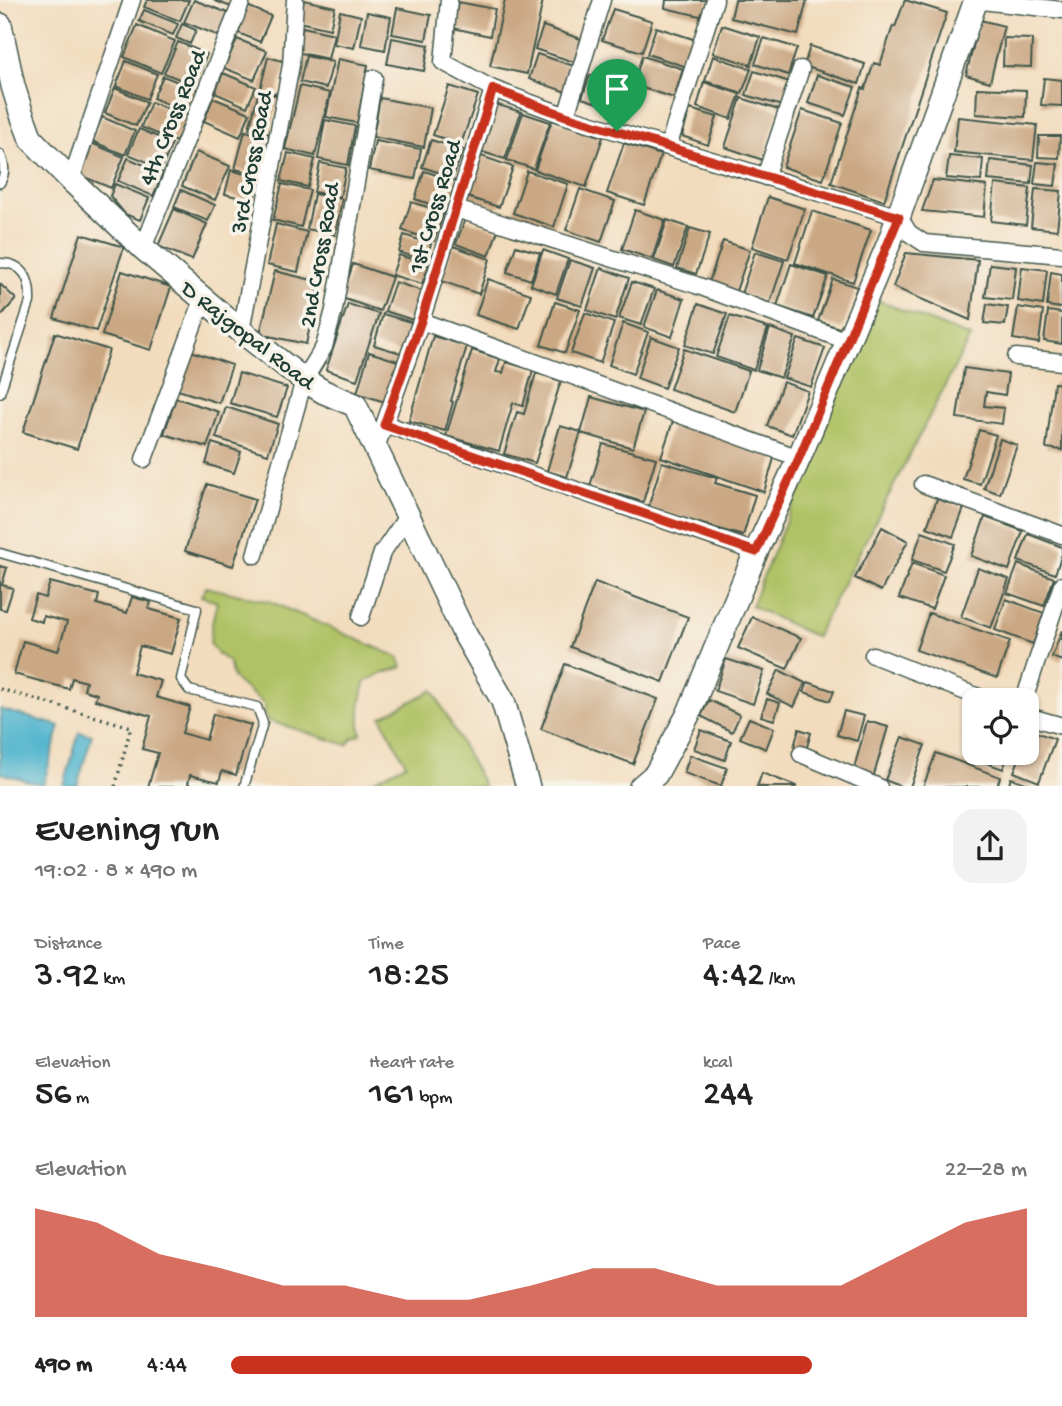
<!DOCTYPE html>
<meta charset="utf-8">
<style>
body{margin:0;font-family:"Gochi Hand",sans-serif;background:#f2f2f2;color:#222;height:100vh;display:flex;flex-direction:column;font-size:26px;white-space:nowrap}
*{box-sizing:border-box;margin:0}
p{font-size:23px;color:#767676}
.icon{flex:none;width:38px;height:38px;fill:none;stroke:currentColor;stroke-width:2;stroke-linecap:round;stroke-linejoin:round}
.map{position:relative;height:786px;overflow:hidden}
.sheet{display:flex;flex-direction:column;background:#fff;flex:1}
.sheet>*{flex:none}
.tools{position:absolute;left:962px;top:688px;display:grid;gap:14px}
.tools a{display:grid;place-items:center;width:77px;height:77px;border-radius:14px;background:#fff;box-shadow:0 2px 5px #0004;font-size:35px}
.pin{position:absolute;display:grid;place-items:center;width:60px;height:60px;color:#fff;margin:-72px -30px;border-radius:50% 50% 50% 0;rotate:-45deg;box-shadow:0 0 7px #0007}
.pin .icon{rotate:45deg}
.round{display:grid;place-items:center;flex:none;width:74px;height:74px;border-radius:21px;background:#f2f2f2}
.head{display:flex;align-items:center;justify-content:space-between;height:119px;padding:0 35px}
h1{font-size:38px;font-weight:600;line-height:52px}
.figures{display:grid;grid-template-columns:repeat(3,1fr);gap:10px;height:119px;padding:7px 35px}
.figures div{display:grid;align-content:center}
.figures b{font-size:35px;font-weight:600}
.figures small{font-size:19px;font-weight:400}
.figures p{font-size:19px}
.chart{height:196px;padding:14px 35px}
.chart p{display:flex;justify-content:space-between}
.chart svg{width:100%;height:126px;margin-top:7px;fill:#c8321e;opacity:.7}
ul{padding:0 35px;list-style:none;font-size:23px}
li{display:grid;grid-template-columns:112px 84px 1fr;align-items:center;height:52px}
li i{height:18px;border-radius:9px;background:#c8321e}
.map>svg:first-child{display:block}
.green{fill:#b1c266;stroke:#68804d;stroke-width:2}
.water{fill:#4eb3cd;stroke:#367880;stroke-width:2}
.building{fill:#cba884}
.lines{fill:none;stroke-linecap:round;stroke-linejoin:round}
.lane-casing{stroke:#3f5549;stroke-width:11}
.street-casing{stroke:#3f5549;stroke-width:19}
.secondary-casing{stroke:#3f5549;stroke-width:26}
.path{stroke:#3f5549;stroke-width:3.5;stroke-dasharray:2 5;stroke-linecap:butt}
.lane{stroke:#fff;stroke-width:8}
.street{stroke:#fff;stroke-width:16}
.secondary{stroke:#fff;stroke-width:23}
.route-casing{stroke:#fff;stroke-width:14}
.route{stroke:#c8321e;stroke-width:9}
.labels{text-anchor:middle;stroke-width:7;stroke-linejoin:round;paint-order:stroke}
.street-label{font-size:23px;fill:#1f3d34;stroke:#f7f3e8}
</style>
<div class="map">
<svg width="1062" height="787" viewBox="0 0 1062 787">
<rect width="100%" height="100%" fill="#f7f3e8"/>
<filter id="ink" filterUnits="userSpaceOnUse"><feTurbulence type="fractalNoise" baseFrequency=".0143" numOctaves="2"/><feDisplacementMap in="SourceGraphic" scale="14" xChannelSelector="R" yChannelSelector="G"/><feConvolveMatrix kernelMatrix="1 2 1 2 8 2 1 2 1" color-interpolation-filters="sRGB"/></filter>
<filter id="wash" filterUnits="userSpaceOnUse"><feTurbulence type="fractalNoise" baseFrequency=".00686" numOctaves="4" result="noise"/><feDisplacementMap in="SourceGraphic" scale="28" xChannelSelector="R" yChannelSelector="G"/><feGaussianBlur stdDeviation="1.57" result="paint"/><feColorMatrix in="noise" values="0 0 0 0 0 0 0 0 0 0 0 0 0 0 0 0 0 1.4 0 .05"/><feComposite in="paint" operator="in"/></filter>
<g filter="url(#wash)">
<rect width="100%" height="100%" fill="#f2dcbd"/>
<path class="green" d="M877,300L970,337L816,637L751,606Z
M206,587L271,602L398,657L402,667L379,675L366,681C360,699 358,715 361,734L351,739L347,745L266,720L264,704L233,678L229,662L218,654L210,644L212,624L217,602L201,596Z
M433,690L484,786H363L406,764L381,717Z"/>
<path class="water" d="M0,709L60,726L43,785L0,773L1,726Z
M79,732L92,735L77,786H64Z"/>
<g id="blocks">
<path class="building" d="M147,0H189L180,21L144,7Z
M194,0L228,13L219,36L184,22Z
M213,0H234L231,7Z
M304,0L335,7L330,29L299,22Z
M505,0H543L527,74L490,66Z
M666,0H709L704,17L665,8Z
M735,0H807L798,35L731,18Z
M905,0L947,13L884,201L831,183L862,88L865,89L874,63L880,65L893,26L895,27Z
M458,2L495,9L490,36L453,28Z
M247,6L271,16L260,42L236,32Z
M397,8L431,15L426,40L392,34Z
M613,9L652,21L642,52L602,40Z
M144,10L178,24L173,35L139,21Z
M340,11L361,16L354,48L334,44Z
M367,12L391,17L385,50L361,45Z
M980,20L1004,26L990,82L966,75Z
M182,24L196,30L190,44L176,38Z
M137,25L175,41L161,73L124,57Z
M722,25L760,37L751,65L713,53Z
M543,26L581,39L574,62L535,49Z
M303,27L334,34L328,59L296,52Z
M656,27L696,40L687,67L647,54Z
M392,38L429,45L424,71L387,64Z
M764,38L797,48L788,75L755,64Z
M1004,38L1032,39L1031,67L1003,66Z
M237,39L267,51L254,80L224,68Z
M178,42L207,54L194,85L164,73Z
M810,46L865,64L859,84L804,66Z
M537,54L574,66L566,92L529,79Z
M306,56L333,62L326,88L300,82Z
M642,56L683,69L674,98L633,85Z
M713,56L751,69L742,93L705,81Z
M268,57L286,62L277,94L260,90Z
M338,59L368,65L357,123L326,117Z
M126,61L157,74L147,99L116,86Z
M754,71L790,82L782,106L746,95Z
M223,73L256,87L247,107L215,93Z
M590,75L630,87L622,111L582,98Z
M817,75L855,87L845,115L808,103Z
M163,76L198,90L188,113L153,98Z
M1044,78L1062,80V106L1041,105Z
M704,82L740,94L731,119L697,107Z
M300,86L330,93L315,156L285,149Z
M449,86L478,95L461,144L433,135Z
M115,88L147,102L136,126L105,113Z
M977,88L1026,90L1025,117L976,114Z
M259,91L279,96L270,134L249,129Z
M213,98L250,113L240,137L204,121Z
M380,98L431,108L424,147L373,137Z
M741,98L779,110L763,160L725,147Z
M151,102L187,117L176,142L141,127Z
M495,104L521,112L505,159L479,151Z
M690,109L717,117L708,145L682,136Z
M802,110L842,123L823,180L783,167Z
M523,113L550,122L534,169L507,160Z
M102,117L135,131L125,155L92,141Z
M958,117L1037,125L1033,160L954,152Z
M325,120L355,126L348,165L318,159Z
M552,120L603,137L586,187L535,170Z
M139,129L172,143L162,168L128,154Z
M245,131L270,137L260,175L235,169Z
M1039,136H1060L1059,158L1038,157Z
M431,140L463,150L453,177L422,167Z
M375,141L421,149L415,179L369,170Z
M91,143L124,157L111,188L77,174Z
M624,143L661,155L644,205L607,193Z
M196,152L230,166L215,200L182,186Z
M288,153L315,159L308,187L281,181Z
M481,156L513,167L499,207L467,197Z
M949,156L983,159L981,181L946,178Z
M128,158L163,173L153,196L118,181Z
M990,160L1033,165L1031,184L988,180Z
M1037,162L1058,164L1055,186L1034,184Z
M320,163L346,168L340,197L314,192Z
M231,170L259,178L253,201L225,194Z
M424,171L458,182L448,210L415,199Z
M527,171L568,184L554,227L513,213Z
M933,180L987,186L984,217L922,211Z
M115,184L149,198L140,220L125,214L110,196Z
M282,184L310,190L301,227L273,220Z
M995,184L1030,188L1026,225L991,221Z
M580,189L615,201L601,242L566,230Z
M1035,189L1061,191L1057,230L1031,227Z
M181,190L215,205L208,221L174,207Z
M314,194L342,199L335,235L307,229Z
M768,197L805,209L788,259L752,247Z
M411,202L444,212L434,241L402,230Z
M174,209L207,224L192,260L158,246Z
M635,210L665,220L652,259L622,249Z
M812,211L871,230L853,282L795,263Z
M465,219L498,230L489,256L456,244Z
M667,220L688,227L674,267L654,260Z
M276,224L307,232L298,272L267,265Z
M690,228L710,234L696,274L677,268Z
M81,234L124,247L96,331L54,318Z
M404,235L431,244L425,261L399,252Z
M723,241L750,250L736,291L709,282Z
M453,246L490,259L479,294L441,281Z
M516,246L540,253L531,280L507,272Z
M543,250L568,259L556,294L531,285Z
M755,252L784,261L770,303L741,294Z
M906,253L978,260L970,320L893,287Z
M399,255L429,265L422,284L392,275Z
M570,260L595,268L582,306L557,298Z
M353,264L392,277L380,311L342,298Z
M791,264L828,276L813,318L777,306Z
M990,264L1016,267L1012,300L985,297Z
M1022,267L1047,270L1043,305L1018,301Z
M601,268L629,278L615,320L587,310Z
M122,271L171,287L151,350L102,335Z
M275,271L320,282L306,344L260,334Z
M1051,272L1062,274V308L1047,306Z
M488,279L531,294L519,329L476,315Z
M833,279L857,287L842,329L818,321Z
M395,282L422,291L413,320L385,311Z
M632,282L654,289L641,325L619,318Z
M0,284L16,299L0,317Z
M657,290L684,299L672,337L644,327Z
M555,302L580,310L565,353L541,345Z
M348,304L379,314L357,380L326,370Z
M698,304L727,314L713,354L685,345Z
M987,304L1008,307L1005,325L984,323Z
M1018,307L1043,311L1039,343L1013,339Z
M1048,311L1062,313V344L1044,341Z
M585,313L614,323L600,363L571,353Z
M383,314L414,323L404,354L374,345Z
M730,316L768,328L754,370L716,357Z
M623,323L648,332L633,374L609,365Z
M770,328L795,337L781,378L757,370Z
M55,333L109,350L77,449L23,432Z
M433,336L467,346L451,401L453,402L445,431L409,421Z
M651,337L679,347L664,388L637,378Z
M798,339L825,348L811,387L784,378Z
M684,349L749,371L735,412L670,389Z
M472,350L500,359L496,372L503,373L506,362L533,370L523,406L513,403L499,451L446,436Z
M191,351L232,365L219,403L178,390Z
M369,352L401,362L388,403L357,393Z
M964,368L1008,374L1005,395L986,392L984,406L1004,408L1002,424L957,418Z
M239,373L287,388L277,417L230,403Z
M536,373L561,381L535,463L504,454L517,412L524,414Z
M783,382L808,391L792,435L767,426Z
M1054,383L1062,384V450L1046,448Z
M591,397L644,412L633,448L581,433Z
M176,398L219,412L207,447L164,434Z
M226,407L278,424L268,454L216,438Z
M673,421L775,455L764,492L661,457Z
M560,426L581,432L567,477L547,471Z
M979,430L996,435L980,484L963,479Z
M1000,439L1017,445L1000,494L984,488Z
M212,443L241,452L234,473L206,464Z
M603,444L656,458L643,502L590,486Z
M662,462L717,478L715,483L755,495L743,536L648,508Z
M207,484L255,499L233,566L185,551Z
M937,499L964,508L953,537L927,527Z
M985,517L1023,531L1009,570L971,556Z
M882,527L908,541L881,591L855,578Z
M922,532L955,544L944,571L912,560Z
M1028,534L1062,547V554L1055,574L1018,561Z
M912,563L944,575L932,609L899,598Z
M1018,564L1054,578L1044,606L1007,593Z
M0,566L7,568L2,585L13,588L6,610L0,609Z
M978,568L1009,579L991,628L961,617Z
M50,582L99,595L97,604L127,613L132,597L151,602L149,609L181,618L171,654L140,646L133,673L161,681L156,697L190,707L182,733L206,740L213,714L251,725L236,775L222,771L219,782L190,775L188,784L194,787H148L158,753L142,749L151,716L95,700L97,694L84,690L86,682L72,678L69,689L14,674L23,641L58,651L67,622L43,616L42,622L29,618L36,595L45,598Z
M595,582L688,617L663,682L570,647Z
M1006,599L1044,613L1033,644L995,630Z
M929,613L1010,641L997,678L916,650Z
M752,617L801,638L787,669L738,648Z
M1062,630V661L1052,657Z
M726,659L764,671L753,704L715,691Z
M565,664L658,699L633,764L541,729Z
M779,670L805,683L794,707L767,694Z
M808,682L834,691L830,701L804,692Z
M767,699L780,703L774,720L761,716Z
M709,700L740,715L732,732L701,716Z
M844,711L864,716L857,741L837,735Z
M749,718L774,728L766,749L740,738Z
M867,721L888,727L873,778L853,772Z
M799,729L811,733L806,750L794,747Z
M701,730L731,741L725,760L694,749Z
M1030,730L1055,739L1039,782L1014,772L1022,752H1027V738Z
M902,737L925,745L910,787H902L885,780Z
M984,752H1009L1003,769L981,761Z
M936,753L1000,777L997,787H923Z
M690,755L727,768L721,786L684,773Z
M762,773L796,786V787H757Z
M1011,778L1034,786L1033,787H1008Z"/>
</g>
</g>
<g filter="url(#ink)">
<use href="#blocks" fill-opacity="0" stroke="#3f5549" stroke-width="2"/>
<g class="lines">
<defs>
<path id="lane" d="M0,154C5,164 6,174 0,183
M0,263C24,263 31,279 30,302L0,393
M0,553L197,609L181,679L189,690L257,707L263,723L244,787"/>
<path id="street" d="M972,0L1062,10
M493,89L566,116L899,217L909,233L924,243L1062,255
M566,116L602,0
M668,147L715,0
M765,177L801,69
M71,180L132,0
M456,209L696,285L847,341
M143,248L241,3
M421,321L799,458
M241,331L291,65L295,0
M1016,357L1062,362
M385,424L756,552
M376,448L421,321L493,89L443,62L449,0
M144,459L203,299
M923,484L1062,535
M255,555L304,380L324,347L334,310L374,78
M361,617L382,553L408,515
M873,655L986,700
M1024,700L1062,585
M1027,716L1062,726
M801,754L879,787"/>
<path id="secondary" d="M0,25L13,86L21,112L31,139L71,180L143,248L241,331L304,380L324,392L355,405L463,631L503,701L528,787
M641,787L656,774L688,715L756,552L799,458L889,243L976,0"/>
</defs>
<use href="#lane" class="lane-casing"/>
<use href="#street" class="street-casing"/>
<use href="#secondary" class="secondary-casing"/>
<path class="path" d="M0,689L131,727L115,787"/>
<use href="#lane" class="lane"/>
<use href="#street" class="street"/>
<use href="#secondary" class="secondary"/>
</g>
</g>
<g class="lines" filter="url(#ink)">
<defs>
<path id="route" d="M493,89L566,116L899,217L799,458L756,552L384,425L421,321Z"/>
</defs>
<use href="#route" class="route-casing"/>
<use href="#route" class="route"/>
</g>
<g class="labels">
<g class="street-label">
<text transform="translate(171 117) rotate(-68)" y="8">4th Cross Road</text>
<text transform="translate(250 162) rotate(-79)" y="8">3rd Cross Road</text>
<text transform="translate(433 206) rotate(-73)" y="8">1st Cross Road</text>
<text transform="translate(318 255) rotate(-80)" y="8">2nd Cross Road</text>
<text transform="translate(249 334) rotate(38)" y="8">D Rajgopal Road</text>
</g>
</g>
</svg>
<div class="tools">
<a><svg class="icon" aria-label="locate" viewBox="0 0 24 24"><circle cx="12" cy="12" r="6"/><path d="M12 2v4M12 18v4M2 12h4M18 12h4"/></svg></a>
</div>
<div class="pin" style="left:617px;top:131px;background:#1e9e55"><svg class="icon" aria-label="arrive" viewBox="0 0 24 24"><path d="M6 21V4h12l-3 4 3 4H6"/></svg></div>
</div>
<section class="sheet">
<div class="head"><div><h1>Evening run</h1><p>19:02 · 8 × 490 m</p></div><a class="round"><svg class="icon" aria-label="share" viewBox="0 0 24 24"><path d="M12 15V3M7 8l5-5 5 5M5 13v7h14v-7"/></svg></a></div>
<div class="figures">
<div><p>Distance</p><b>3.92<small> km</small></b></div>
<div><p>Time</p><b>18:25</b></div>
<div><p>Pace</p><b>4:42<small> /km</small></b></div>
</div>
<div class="figures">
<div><p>Elevation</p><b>56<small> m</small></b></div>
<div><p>Heart rate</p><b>161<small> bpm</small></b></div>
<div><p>kcal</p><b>244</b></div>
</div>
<div class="chart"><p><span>Elevation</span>22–28 m</p>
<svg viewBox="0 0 160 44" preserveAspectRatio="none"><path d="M0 44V6L10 11L20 22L30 27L40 33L50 33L60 38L70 38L80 33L90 27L100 27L110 33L120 33L130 33L140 22L150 11L160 6V44z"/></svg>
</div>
<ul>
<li><b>490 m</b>4:44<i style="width:73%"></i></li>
</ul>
</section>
